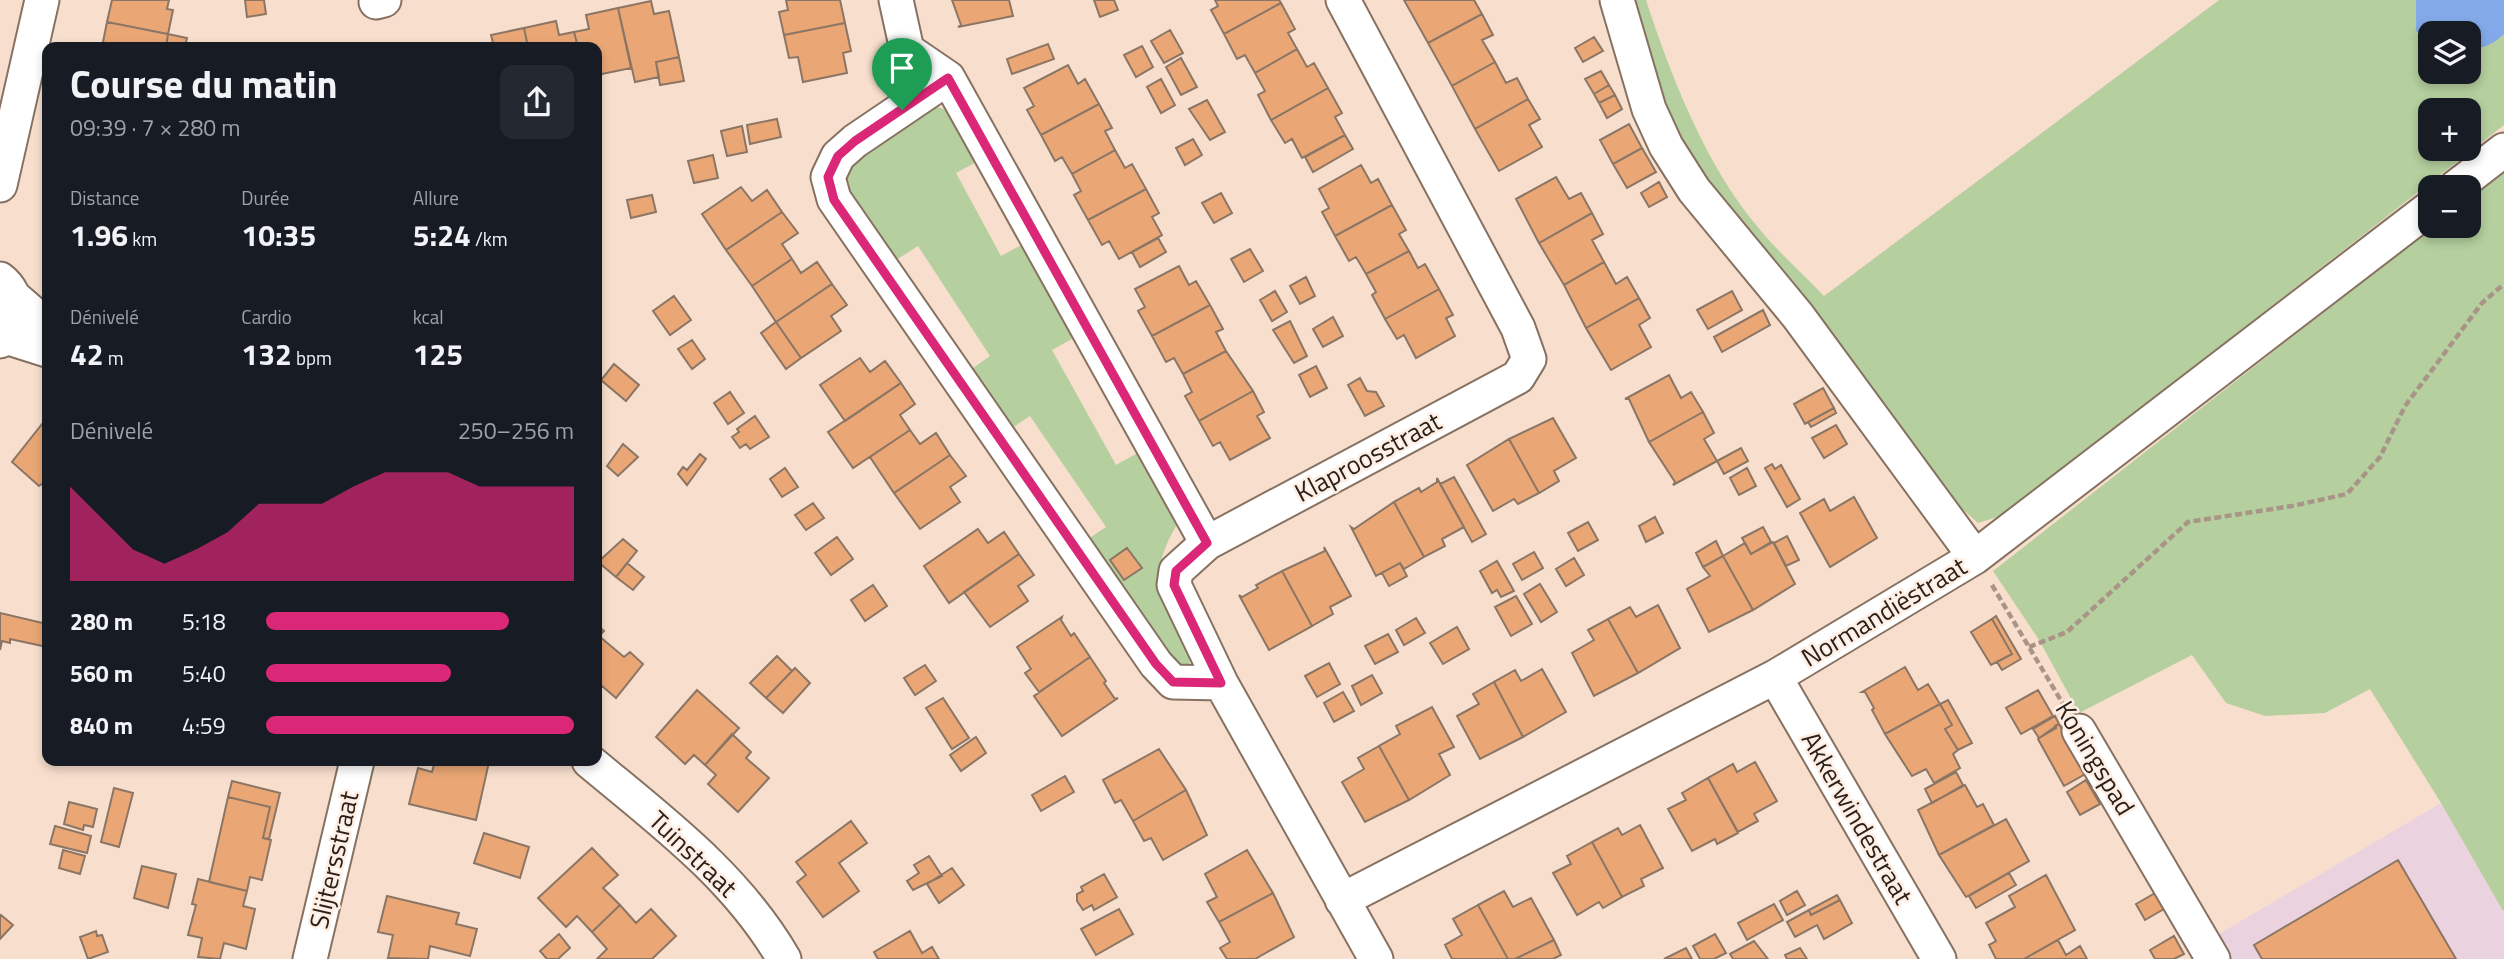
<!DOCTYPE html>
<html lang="fr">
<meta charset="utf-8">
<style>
body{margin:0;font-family:"Titillium Web",sans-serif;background:#242831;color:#f1f3f6;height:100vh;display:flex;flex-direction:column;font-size:26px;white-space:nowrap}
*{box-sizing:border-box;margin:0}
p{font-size:23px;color:#9ea1a6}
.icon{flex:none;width:38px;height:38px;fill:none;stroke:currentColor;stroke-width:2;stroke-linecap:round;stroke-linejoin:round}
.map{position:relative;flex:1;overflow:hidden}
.panel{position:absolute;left:42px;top:42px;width:560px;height:724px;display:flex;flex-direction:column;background:#171b24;border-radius:14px;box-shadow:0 4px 10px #0003}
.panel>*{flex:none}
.tools{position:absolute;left:2418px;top:21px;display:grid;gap:14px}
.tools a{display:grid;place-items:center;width:63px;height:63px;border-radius:14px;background:#171b24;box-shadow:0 4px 10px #0003;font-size:35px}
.pin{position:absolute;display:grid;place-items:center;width:60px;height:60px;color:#fff;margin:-72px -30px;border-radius:50% 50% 50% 0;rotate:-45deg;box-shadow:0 0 7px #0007}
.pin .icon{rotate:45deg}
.round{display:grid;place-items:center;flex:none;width:74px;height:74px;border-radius:14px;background:#242831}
.overview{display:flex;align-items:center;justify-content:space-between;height:119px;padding:0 28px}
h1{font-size:38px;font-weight:700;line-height:52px}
.figures{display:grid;grid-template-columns:repeat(3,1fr);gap:10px;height:119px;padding:7px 28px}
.figures div{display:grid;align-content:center}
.figures b{font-size:30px;font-weight:700}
.figures small{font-size:19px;font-weight:400}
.figures p{font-size:19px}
.chart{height:196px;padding:14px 28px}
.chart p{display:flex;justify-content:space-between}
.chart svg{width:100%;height:126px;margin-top:7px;fill:#db2777;opacity:.7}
ul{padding:0 28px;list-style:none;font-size:23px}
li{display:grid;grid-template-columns:112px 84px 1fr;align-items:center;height:52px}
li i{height:18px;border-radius:9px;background:#db2777}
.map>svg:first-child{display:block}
.industrial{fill:#ead3df}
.green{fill:#b5cf9e;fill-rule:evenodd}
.water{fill:#83a9e9}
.building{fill:#eaa775;stroke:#8b7565;stroke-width:2}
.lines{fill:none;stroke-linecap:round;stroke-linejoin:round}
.minor-casing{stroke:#877161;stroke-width:37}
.path{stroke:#a89588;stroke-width:4.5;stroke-dasharray:7 3.5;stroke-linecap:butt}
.minor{stroke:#fff;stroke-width:33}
.route-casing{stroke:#fff;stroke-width:14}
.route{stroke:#db2777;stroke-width:9}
.labels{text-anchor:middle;stroke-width:5;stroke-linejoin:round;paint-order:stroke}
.street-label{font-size:26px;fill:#2a211b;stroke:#feeee4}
</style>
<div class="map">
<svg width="2504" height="959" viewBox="0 0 2504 959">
<rect width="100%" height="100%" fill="#f8dfcd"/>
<path class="industrial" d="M2441,803L2504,913V959H2224L2212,938Z"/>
<path class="green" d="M1629,0H1646C1670,74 1706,166 1757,226C1777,251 1802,273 1824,296L2219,0H2504V125L2004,515L1978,523L1961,508L1691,162L1667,118ZM2431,33H2469V72H2431ZM2431,110H2469V149H2431Z
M935,107C961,109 970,139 982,159L956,173L1001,256L1027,242L1079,335L1052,350L1116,465L1143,450L1173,512L1176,526C1143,584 1164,602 1192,654L1188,668L1173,669L1082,543L1106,527L1030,416L1006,432L963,375L990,356L918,246L890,264L837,188L848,160L921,110Z
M2504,171V910L2503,911L2441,803L2370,689L2325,713L2265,716L2226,703L2192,655L2079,713L2039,640L1993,571L2434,226H2469V198Z"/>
<path class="water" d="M2416,0H2504V34C2493,44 2485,49 2469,48V33H2431V40L2416,31Z"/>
<path class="building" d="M112,0H169L167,9L173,10L168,34L107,22Z
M245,0H264L266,14L247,17Z
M786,0H840L845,23L784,35L779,12L788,10Z
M952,0H1009L1013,16L958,27L961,25Z
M1094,0H1114L1118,10L1100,17Z
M1215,0H1279L1281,3L1224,34L1211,10L1218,6Z
M1404,0H1474L1482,14L1428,43Z
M651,1L654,14L669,11L679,57L656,62L659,77L635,82L618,8Z
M1281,3L1295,29L1288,33L1297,49L1255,73L1245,55L1237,59L1224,34Z
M618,8L631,68L597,75V47H578L574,32L589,29L586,15Z
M1482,14L1493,35L1482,40L1495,62L1452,86L1428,43Z
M556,21L559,35L574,32L578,47H528L524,28Z
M107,22L168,34L166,47H102Z
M845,23L851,51L843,53L847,73L803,82L798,57L789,58L784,35Z
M524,28L528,47H494L491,35Z
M1170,30L1183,53L1164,63L1151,41Z
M168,34L187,38L185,47H166Z
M1594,37L1603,51L1583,62L1575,48Z
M1048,44L1054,59L1012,74L1007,59Z
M1142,46L1153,67L1136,77L1124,55Z
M1297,49L1307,67L1314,63L1328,88L1271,120L1258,95L1265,91L1255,73Z
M679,57L684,81L660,85L656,62Z
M1181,58L1197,87L1181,95L1166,67Z
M1495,62L1506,83L1517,78L1528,99L1475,129L1452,86Z
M1068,65L1078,84L1085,79L1099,104L1041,135L1027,110L1034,106L1024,88Z
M1601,71L1609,85L1594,94L1585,79Z
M1161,79L1175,105L1161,113L1147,87Z
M1609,85L1615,95L1599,103L1594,94Z
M1328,88L1342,113L1335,117L1345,135L1302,158L1292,139L1285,143L1271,120Z
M1615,95L1622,109L1607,118L1599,103Z
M1528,99L1540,119L1529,125L1542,147L1499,171L1475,129Z
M1207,100L1225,132L1210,140L1189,109Z
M1099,104L1112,128L1105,131L1115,150L1072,174L1062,157L1055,161L1041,135Z
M777,119L781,137L750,144L747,125Z
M1629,124L1642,148L1613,164L1600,140Z
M742,126L747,152L727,156L721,131Z
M1345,135L1353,149L1313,172L1305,157Z
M1193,139L1202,155L1185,165L1176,148Z
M1642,148L1656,172L1627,188L1613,164Z
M1115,150L1125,168L1132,164L1146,189L1088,220L1074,195L1081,191L1072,174Z
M713,155L718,178L694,183L688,161Z
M1361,165L1371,183L1378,179L1392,205L1335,236L1322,212L1329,208L1319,189Z
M1556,177L1569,199L1581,193L1592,213L1539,243L1516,199Z
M1659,182L1667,197L1649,207L1641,193Z
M741,187L752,201L767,190L782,212L726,250L702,214Z
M1146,189L1159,213L1152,217L1162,235L1119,259L1109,241L1102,245L1088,220Z
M1221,193L1232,213L1214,223L1202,203Z
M652,195L656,212L631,218L627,200Z
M1392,205L1406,230L1399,234L1409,251L1366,274L1356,257L1349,261L1335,236Z
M782,212L798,233L782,244L792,259L752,286L726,250Z
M1592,213L1603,234L1592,240L1604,262L1564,285L1539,243Z
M1158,238L1166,252L1140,267L1132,252Z
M1250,249L1263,271L1244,282L1231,259Z
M1409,251L1418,268L1425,264L1439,289L1385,319L1372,295L1376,292L1366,274Z
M792,259L801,273L817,262L832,284L776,322L752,286Z
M1604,262L1616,284L1627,277L1639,298L1586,328L1564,285Z
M1179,266L1189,285L1196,281L1210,305L1152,336L1138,311L1145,307L1135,289Z
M1306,277L1315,296L1300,304L1290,286Z
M832,284L847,305L831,316L841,331L801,358L776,322Z
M1439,289L1453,315L1446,318L1455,336L1416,358L1404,335L1397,339L1385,319Z
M1275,291L1287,312L1272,321L1260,300Z
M1732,291L1742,310L1708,329L1697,310Z
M674,296L691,320L670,335L653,311Z
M1639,298L1650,318L1639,325L1651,347L1611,370L1586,328Z
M1210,305L1223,329L1216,332L1226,351L1183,374L1174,358L1166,362L1152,336Z
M1763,310L1770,325L1722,352L1714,337Z
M1333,317L1343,336L1323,347L1313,329Z
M1290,321L1307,356L1294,363L1273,330Z
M776,322L801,358L786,369L761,333Z
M692,340L705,359L692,369L678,349Z
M1226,351L1253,391L1199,421L1185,396L1192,392L1183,374Z
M860,358L870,372L885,361L901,383L845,421L820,385Z
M614,364L639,385L626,401L601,380Z
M1316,366L1327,388L1310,397L1299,375Z
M1669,375L1681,398L1691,392L1703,412L1649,442L1629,399H1625Z
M1360,378L1367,391L1376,392L1384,406L1365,416L1348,385Z
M901,383L915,404L900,415L910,430L853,468L828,432Z
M1823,388L1834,408L1805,424L1794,404Z
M1253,391L1264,412L1257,416L1270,438L1230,460L1220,442L1213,446L1199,421Z
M730,392L744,413L728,424L714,403Z
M1834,408L1836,413L1811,427L1808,422Z
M1703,412L1714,433L1704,439L1717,461L1673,485L1675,482L1649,442Z
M755,416L769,437L750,449L746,444L740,448L732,437L739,432L737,429Z
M1553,418L1576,458L1554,471L1559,481L1539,493L1509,439Z
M46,419L47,480L39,486L12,462Z
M1836,425L1847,444L1824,458L1812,438Z
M910,430L920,444L936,433L950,455L894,493L870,457Z
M1509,439L1539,493L1518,504L1514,499L1493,511L1467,465Z
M623,444L638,457L618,476L607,466Z
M1741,448L1748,461L1724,474L1717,461Z
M700,454L706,459L687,485L678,474L683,467L687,470Z
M950,455L966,476L950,487L960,502L920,529L894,493Z
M1772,464L1775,469L1781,465L1800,499L1787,507L1765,468Z
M785,468L798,487L782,497L770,479Z
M1747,468L1756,486L1739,495L1730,478Z
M1454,477L1486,534L1472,542L1440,484Z
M1437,478L1464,527L1442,539L1445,546L1424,557L1394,502L1419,488L1421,492L1437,482Z
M1854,497L1877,538L1830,567L1800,513L1824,499L1830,511Z
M1394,502L1424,557L1404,569L1400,563L1376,576L1351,527L1354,529Z
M813,503L824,518L806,530L795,515Z
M1655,517L1663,533L1646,542L1639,526Z
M1588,522L1598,540L1578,551L1568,533Z
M1763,527L1771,542L1751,554L1742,538Z
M978,529L988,543L1004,532L1019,554L949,603L924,566Z
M1787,536L1799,560L1786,566L1774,543Z
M837,537L853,559L831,575L815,553Z
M623,539L637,551L616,577L598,562Z
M1716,541L1723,556L1703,567L1696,553Z
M1773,542L1795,584L1753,610L1723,556L1745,543L1751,554Z
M1324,547L1351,596L1330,607L1333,614L1312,626L1282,571L1325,551Z
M1127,548L1142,568L1124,580L1110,560Z
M1534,552L1543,568L1522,580L1513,564Z
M1019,554L1034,575L1018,586L1028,601L990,627L964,592Z
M1723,556L1753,610L1709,632L1687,589L1710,576L1703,567Z
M1574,558L1584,575L1566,586L1556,569Z
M1497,561L1514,591L1501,597L1497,590L1492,593L1480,571Z
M627,563L644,577L633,590L616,577Z
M1400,563L1407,576L1389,586L1382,573Z
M1282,571L1312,626L1269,650L1239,595L1242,597L1258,588L1256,585Z
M1540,584L1557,612L1541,622L1524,594Z
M873,585L887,606L865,621L851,600Z
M1516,596L1532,624L1511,636L1495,607Z
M1658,605L1680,648L1638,673L1608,619L1630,607L1636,617Z
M0,613L47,624V647L10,639V643L2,641L0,650Z
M1996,616L2021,659L2002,670L1997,662L2012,654L1992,619Z
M1062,617L1061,620L1071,636L1074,633L1090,657L1039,692L1025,673L1031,669L1017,647Z
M1416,618L1425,633L1404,645L1396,630Z
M1608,619L1638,673L1594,696L1572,653L1594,640L1588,630Z
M1992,619L2012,654L1991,665L1971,632Z
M597,625L604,631L599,636L624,657L630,652L643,664L616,698L602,686L597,694Z
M1457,627L1469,649L1443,664L1430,643Z
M1388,634L1398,652L1375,664L1365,646Z
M777,656L792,671L766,698L750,683Z
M1090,657L1106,681L1104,683L1115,699L1118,698L1062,736L1034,696Z
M1329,663L1340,684L1317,697L1305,676Z
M925,665L936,681L915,695L904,678Z
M1905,667L1918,690L1928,684L1940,704L1885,734L1872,710L1874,708L1865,692H1862Z
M795,668L810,683L783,713L766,698Z
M1542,669L1566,712L1523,737L1494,682L1515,670L1521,681Z
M1372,675L1382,693L1361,705L1352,686Z
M1494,682L1523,737L1480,759L1457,716L1479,704L1473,694Z
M697,690L739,728L705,765L694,755L685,764L656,737Z
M2038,690L2053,716L2021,734L2006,708Z
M1343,692L1354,711L1334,722L1324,703Z
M943,698L969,738L952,749L926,708Z
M1948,700L1972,743L1958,750L1945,729L1952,725L1940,704Z
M1940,704L1952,725L1945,729L1958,750L1953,754L1960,768L1934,783L1926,769L1912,776L1885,734Z
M1432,707L1454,747L1439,754L1450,775L1409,800L1379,746L1400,734L1396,726Z
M2055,716L2059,724L2055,726L2056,728L2039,738L2033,729Z
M2059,724L2087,773L2064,786L2038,739Z
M732,734L751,752L746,758L769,778L738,812L708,784L716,775L705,765Z
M976,737L986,753L961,771L950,755Z
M1379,746L1409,800L1365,822L1342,782L1364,769L1358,758Z
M1159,749L1186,790L1133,821L1121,800L1115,803L1103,780Z
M435,761L489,762L476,820L409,804L418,768L432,772Z
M1755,762L1777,801L1754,814L1758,821L1738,832L1708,778L1733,764L1737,772Z
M1956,772L1963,785L1932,803L1925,789Z
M1065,776L1074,792L1041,811L1032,795Z
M1708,778L1738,833L1717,844L1715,839L1692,851L1668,809L1686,800L1682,793Z
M2086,780L2100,804L2080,815L2067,792Z
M232,781L280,793L269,839L263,838L270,807L228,797Z
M1965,785L1977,807L1983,804L1994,825L1939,855L1918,810Z
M114,788L133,793L119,847L101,842Z
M1186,790L1207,835L1163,860L1151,838L1144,841L1133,821Z
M228,797L270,807L263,838L271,840L262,880L250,877L247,891L209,882Z
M69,802L97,809L93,827L84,825L83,830L64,824Z
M2006,819L2029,861L1966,897L1939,855Z
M851,821L867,843L839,863L859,891L823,917L797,882L806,875L796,862Z
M1640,825L1663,868L1641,879L1644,886L1622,897L1592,842L1618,828L1622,835Z
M55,826L91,836L87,853L50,844Z
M484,833L529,847L520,878L474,863Z
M1592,842L1622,897L1603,908L1599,902L1577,915L1553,873L1571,864L1567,856Z
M592,848L618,875L603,888L620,905L592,932L577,916L566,927L538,898Z
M63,850L85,856L80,874L59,868Z
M1247,850L1273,893L1219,922L1207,902L1217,897L1205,874Z
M929,856L942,876L913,890L907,881L919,873L914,865Z
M2398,860L2456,959H2262L2254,945Z
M142,866L176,874L168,908L134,898Z
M952,868L964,885L939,903L927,884Z
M2009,873L2016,885L1976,908L1969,896Z
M1104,874L1117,897L1094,910L1092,905L1083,910L1077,901V894L1083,891L1081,887Z
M2046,875L2075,930L2024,959H1996L1989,945L1996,941L1986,923L2015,907L2009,896Z
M198,879L247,891L243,906L255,909L246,949L224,943L220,959L198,957L202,938L188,935L196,905L192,904Z
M1504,891L1513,907L1531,898L1554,940L1515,959H1508L1478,905Z
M1797,891L1805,905L1787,915L1780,901Z
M1273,893L1294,937L1255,959H1227L1220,948L1230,942L1219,922Z
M2155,893L2164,909L2145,920L2136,904Z
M1837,895L1840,900L1811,915L1809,910Z
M387,896L459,913L456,924L477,929L470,956L430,946L428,959L388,958L393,935L378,932Z
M1840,900L1852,923L1824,939L1817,925L1795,937L1787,922L1809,910L1811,915Z
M1774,904L1783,920L1747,940L1738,923Z
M620,905L636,923L651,909L676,936L652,959H597L607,949L592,932Z
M1478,905L1508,959H1452L1445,945L1462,935L1453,919Z
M1119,909L1133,934L1096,955L1081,929Z
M1,915L13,925L0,939V917Z
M96,931L97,936L102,935L108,952L88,959L80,937Z
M910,931L922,953L932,947L939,959H878L874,952Z
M559,934L570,948L558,959H547L540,951Z
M1715,934L1726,953L1714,959H1700L1693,946Z
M2174,936L2184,954L2174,959H2155L2150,950Z
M1554,940L1561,955L1553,959H1515Z
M2058,940L2066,955L2080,946L2087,959H2024Z
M1754,941L1768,959H1733L1730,954Z
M1686,948L1692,959H1664Z
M1800,948L1807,959H1787L1785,955Z"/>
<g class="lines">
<defs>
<path id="minor" d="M896,0L907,50L948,78L1207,543
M1343,0L1518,328L1529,359L1518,377L1207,543L1176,571L1174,585L1221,683L1376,959
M1617,0L1649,109L1666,146L1694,190L1798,316L1975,557
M376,2L384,0
M948,78L855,141L838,156L828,177L834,199L1156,664L1173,682L1221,683
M0,185L42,0
M2456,187L2504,150
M0,279C21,295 21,326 0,341
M15,298L47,326
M6,337L47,350
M1775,677L1939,959
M2079,731L2213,959
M589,761C661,821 736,876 784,959
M1342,900L1775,677L1975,557L2431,207
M310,959L357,761"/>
</defs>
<use href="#minor" class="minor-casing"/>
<path class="path" d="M1992,585L2063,704
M2029,647L2067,632L2188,522L2292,506L2347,494L2380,457L2405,406L2482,303L2504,284"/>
<use href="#minor" class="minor"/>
</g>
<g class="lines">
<defs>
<path id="route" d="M948,78L1207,543L1176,571L1174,585L1221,683L1173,682L1156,664L834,200L828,177L838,156L855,141Z"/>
</defs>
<use href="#route" class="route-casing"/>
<use href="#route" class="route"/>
</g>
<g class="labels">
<g class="street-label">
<text transform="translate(1368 457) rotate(-28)" y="9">Klaproosstraat</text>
<text transform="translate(1884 612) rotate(-31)" y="9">Normandiëstraat</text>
<text transform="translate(2095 758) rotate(59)" y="9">Koningspad</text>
<text transform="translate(1857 818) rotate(60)" y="9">Akkerwindestraat</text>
<text transform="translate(693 854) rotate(44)" y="9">Tuinstraat</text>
<text transform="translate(334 860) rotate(-77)" y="9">Slijtersstraat</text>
</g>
</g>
</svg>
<div class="tools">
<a><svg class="icon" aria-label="layers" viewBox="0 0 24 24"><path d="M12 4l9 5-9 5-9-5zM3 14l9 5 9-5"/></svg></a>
<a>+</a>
<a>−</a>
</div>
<div class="pin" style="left:902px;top:110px;background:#1e9e55"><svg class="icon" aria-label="arrive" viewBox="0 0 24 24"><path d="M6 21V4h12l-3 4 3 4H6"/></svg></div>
<section class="panel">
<div class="overview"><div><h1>Course du matin</h1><p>09:39 · 7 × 280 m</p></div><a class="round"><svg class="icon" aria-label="share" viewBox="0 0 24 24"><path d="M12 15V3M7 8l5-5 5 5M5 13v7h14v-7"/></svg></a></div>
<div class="figures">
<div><p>Distance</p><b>1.96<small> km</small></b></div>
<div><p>Durée</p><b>10:35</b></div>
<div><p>Allure</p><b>5:24<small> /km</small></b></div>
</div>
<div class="figures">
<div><p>Dénivelé</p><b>42<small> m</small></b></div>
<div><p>Cardio</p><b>132<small> bpm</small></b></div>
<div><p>kcal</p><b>125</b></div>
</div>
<div class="chart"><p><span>Dénivelé</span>250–256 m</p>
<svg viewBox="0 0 160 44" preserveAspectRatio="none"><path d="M0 44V11L10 22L20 33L30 38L40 33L50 27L60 17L70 17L80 17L90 11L100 6L110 6L120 6L130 11L140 11L150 11L160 11V44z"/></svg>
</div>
<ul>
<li><b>280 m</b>5:18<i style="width:79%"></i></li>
<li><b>560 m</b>5:40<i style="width:60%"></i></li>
<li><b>840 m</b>4:59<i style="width:100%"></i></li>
</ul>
</section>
</div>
